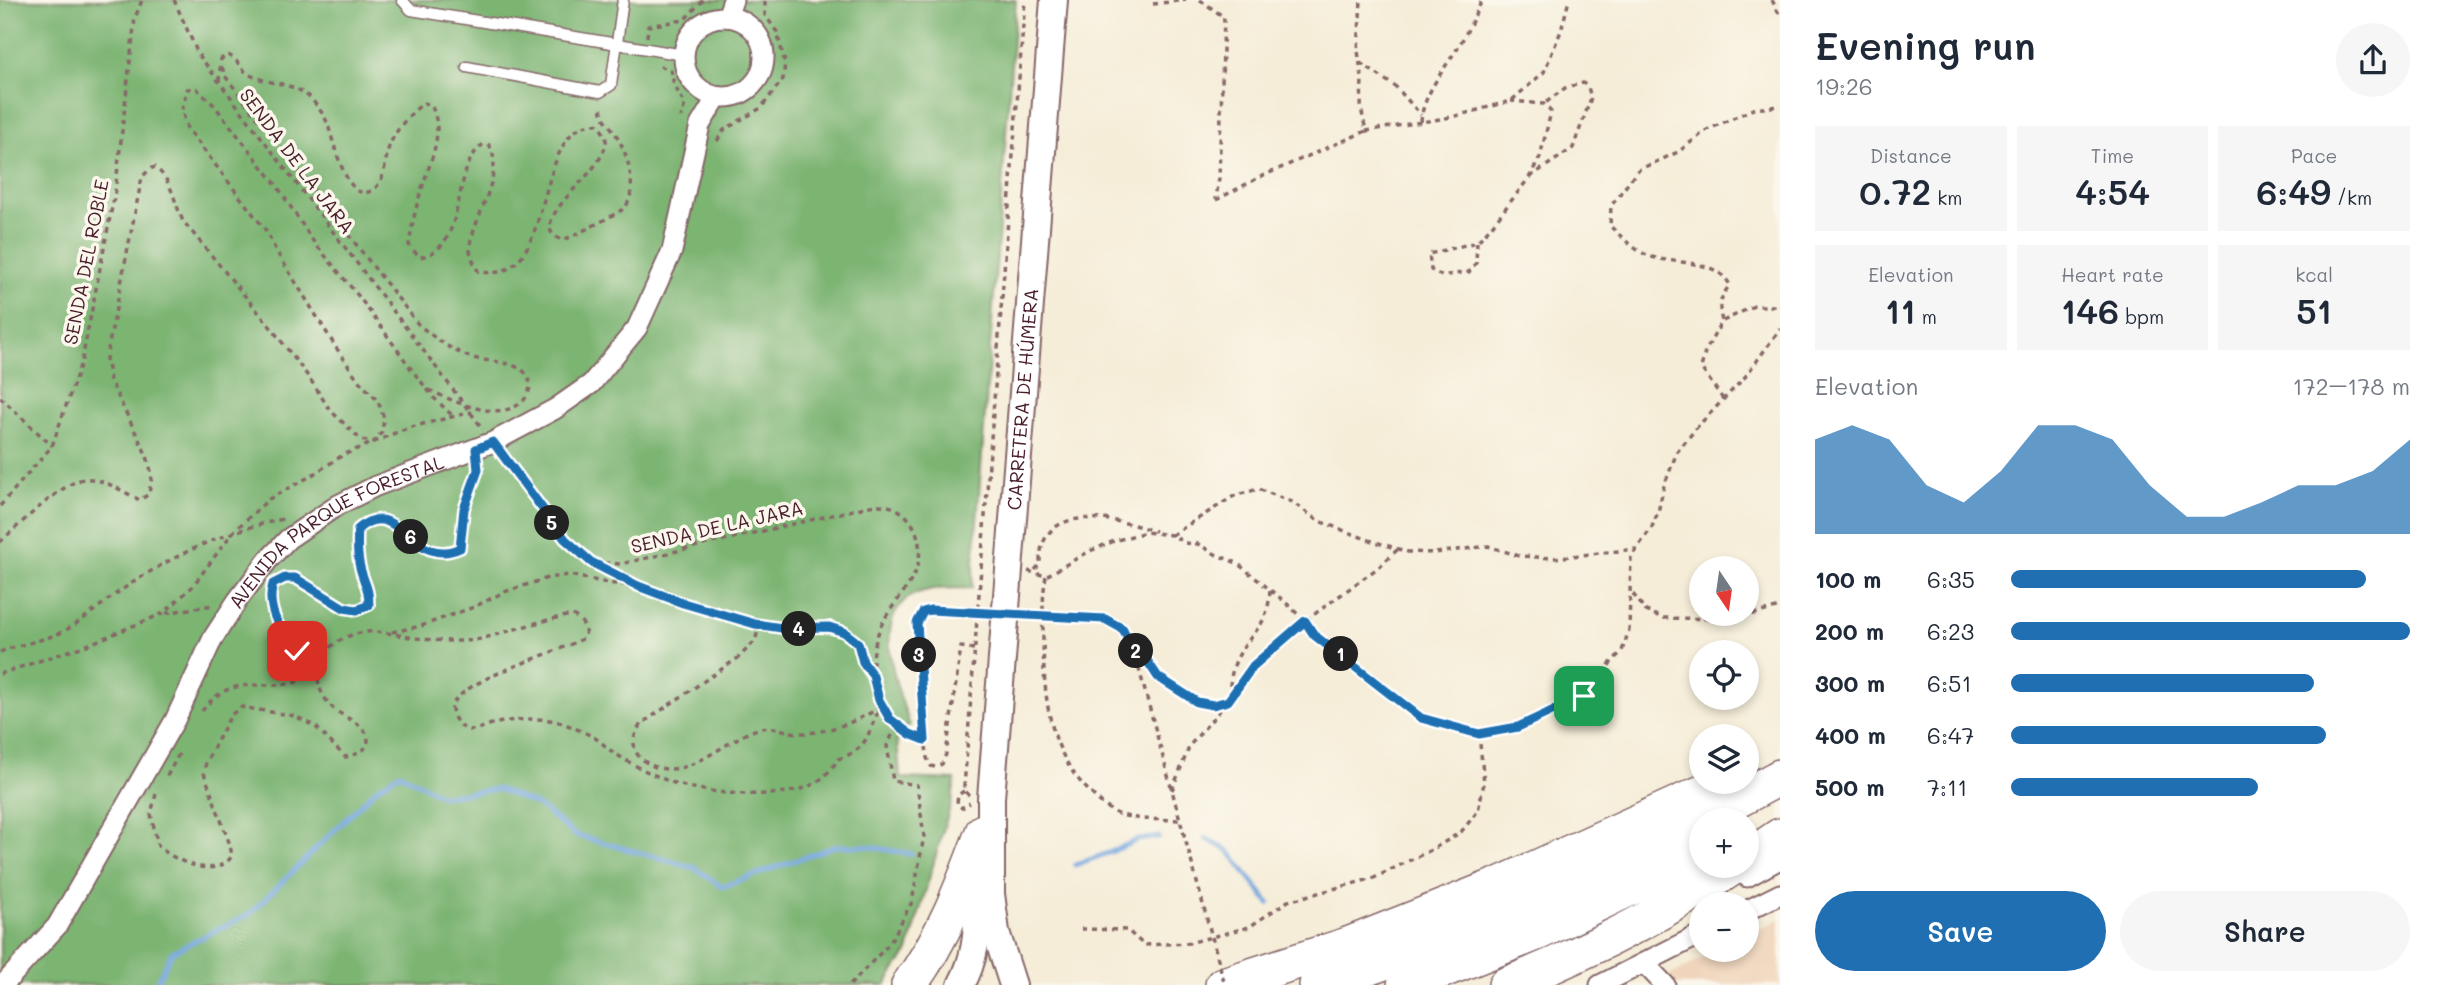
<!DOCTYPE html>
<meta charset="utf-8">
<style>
body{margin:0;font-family:Mali,sans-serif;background:#f6f6f7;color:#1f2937;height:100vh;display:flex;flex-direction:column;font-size:26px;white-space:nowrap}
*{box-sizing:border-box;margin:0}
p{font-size:23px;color:#747a83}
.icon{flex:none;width:38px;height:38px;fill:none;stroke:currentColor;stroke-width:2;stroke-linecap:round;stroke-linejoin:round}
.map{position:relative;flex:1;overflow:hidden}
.drawer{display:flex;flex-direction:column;background:#fff;width:665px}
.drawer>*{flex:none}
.needle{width:46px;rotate:167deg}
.fabs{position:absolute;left:1689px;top:556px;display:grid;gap:14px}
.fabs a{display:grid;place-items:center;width:70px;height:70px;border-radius:50%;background:#fff;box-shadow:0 4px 10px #0003;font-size:35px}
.pin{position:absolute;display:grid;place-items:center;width:60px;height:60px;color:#fff;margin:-30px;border-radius:14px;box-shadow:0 4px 10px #0006}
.km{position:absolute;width:35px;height:35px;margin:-18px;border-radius:50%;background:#222;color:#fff;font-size:19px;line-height:35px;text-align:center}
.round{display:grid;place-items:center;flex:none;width:74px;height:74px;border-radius:37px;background:#f6f6f7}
.overview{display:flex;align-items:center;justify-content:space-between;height:119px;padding:0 35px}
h1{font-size:38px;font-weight:600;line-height:52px}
.stats{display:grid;grid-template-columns:repeat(3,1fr);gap:10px;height:119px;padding:7px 35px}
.stats div{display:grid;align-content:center;border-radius:0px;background:#f6f6f7;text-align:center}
.stats b{font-size:35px;font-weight:600}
.stats small{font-size:19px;font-weight:400}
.stats p{font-size:19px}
.chart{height:196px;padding:14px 35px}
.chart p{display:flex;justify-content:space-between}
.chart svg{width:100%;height:126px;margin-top:7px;fill:#1f6fb2;opacity:.7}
.button{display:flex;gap:14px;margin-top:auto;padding:14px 35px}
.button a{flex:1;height:80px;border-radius:42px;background:#1f6fb2;color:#fff;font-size:28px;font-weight:600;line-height:80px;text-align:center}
.button a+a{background:#f6f6f7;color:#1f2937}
ul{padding:0 35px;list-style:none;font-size:23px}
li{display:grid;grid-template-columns:112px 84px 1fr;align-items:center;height:52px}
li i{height:18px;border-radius:9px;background:#1f6fb2}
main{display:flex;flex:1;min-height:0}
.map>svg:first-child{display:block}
.built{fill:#f0d5bc}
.forest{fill:#7cb472;stroke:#636a4e;stroke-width:2}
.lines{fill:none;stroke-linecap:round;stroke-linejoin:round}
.stream{stroke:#72a5de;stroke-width:5}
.lane-casing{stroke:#866768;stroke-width:13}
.street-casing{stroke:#866768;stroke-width:23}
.secondary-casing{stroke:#866768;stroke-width:30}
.highway-casing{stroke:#866768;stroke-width:38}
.path{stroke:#866768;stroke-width:3.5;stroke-dasharray:5 5;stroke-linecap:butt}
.lane{stroke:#fff;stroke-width:10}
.street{stroke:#fff;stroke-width:19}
.secondary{stroke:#fff;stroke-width:26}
.highway{stroke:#fff;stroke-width:35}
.path-bridge{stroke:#866768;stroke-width:3.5;stroke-dasharray:5 5;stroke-linecap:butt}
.route-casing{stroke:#fff;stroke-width:14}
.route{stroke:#1f6fb2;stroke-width:9}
.labels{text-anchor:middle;stroke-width:7;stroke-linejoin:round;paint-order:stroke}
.street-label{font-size:19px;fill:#4a1f2b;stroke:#fbf7ec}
</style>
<main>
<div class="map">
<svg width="1780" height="985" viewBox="0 0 1780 985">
<rect width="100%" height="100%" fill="#fbf7ec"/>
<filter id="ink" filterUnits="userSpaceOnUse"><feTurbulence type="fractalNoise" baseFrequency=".0143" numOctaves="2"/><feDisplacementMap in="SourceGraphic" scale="14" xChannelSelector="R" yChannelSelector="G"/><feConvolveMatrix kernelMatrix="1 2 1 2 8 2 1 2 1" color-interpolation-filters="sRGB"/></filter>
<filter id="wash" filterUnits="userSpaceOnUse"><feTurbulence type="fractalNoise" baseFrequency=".00686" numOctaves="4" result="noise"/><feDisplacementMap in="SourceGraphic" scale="28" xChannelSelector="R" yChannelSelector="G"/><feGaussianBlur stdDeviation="1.57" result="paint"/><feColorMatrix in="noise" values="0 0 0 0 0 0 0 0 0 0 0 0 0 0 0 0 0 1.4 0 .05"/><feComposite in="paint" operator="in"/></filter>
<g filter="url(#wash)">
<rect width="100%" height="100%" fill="#f5edd8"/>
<path class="built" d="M1780,919V985H1651L1719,950H1746L1747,936Z"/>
<path class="forest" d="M0,0H1016L972,588C958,589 942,587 928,590C864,602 896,685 910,725L897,737L900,778L955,780L952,800L908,951L885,985H0Z"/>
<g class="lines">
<path class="stream" d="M1205,838L1229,851L1269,903
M1075,865L1111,852L1137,840L1159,837
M155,985L172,952L250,914L377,788L400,773L442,796L498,789L539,806L575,835L695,868L722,887L835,846H865L911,854"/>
</g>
</g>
<g filter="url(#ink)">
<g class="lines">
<defs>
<path id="lane" d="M402,0L411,10L684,55
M467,67L600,92L611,85L623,0"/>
<g id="street">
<path d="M727,17L733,0"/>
<circle cx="724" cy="57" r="40"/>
<path d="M1747,877L1780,859"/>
<path d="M1746,911L1780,894"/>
<path d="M1644,963L1665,985"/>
<path id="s1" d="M3,985L57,926L175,720L213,638L237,601L268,560L288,539L338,505L376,486L493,442L555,409L591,384L637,328L672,251L700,125L717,97"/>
<path d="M1600,985L1701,934"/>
</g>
<g id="secondary">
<path d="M961,985C977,956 977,929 979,897"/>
<path id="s2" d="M1013,985L996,932L991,894V798L1054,0"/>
</g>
<path id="highway" d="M1746,859L1780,836
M909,985C943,939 963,886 983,832
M1223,985L1348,945L1499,885L1726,782
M1317,985C1387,962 1455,937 1522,908C1611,869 1695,823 1780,777
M1405,985L1539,932L1701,854
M1506,985C1586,953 1663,914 1735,866"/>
</defs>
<use href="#lane" class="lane-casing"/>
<use href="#street" class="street-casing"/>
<use href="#secondary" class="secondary-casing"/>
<use href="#highway" class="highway-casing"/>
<path class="path" d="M174,0L198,54L483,429
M1200,0L1224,17L1219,178L1216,199
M1772,0L1780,16
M1153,4L1186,0
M647,37L648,26L684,20L703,0
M1360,63L1396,87L1421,115
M660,66L671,71L674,85L685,104L681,118
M222,67L225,76L418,324C433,337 448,348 467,356C484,364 528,357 530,385C530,391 526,399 521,403C496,422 453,401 429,390
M219,81L221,59L227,55C239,59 240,70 250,75C270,85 294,82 310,98C316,104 322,112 326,120C333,135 346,210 374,189C387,179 384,158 390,144C397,128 411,112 424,103L431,105C445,132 431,159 423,185C416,205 412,225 409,245L419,257C470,250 449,166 484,144L489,145C506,171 474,218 470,245C469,254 474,263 478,271C560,291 529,122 597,124C602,130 607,136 606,144C604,154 595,166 589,173C579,186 525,231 564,240C574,235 623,212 626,206C638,188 627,154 618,138C611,125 601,119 601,105
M1421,122C1422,95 1446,67 1460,44C1468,30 1475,15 1482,0
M1366,131L1452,117L1511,101L1544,72L1561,31L1569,0
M717,141L724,130L761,108L783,79L785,63L777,32L765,15V0
M1530,177L1573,148L1591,98L1588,87L1583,83L1565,88L1544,104
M1216,200L1262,176L1366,131L1361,108L1362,78L1358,51L1361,0
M1477,242L1476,263L1469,272L1442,276L1431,270L1429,254L1477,242L1490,228L1529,178L1540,157L1551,112L1544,104L1511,101
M1723,321L1754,306H1780
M0,397L52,446
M1723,399L1701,368L1705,352L1722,321C1718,306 1720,297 1730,285C1716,258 1674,265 1649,256C1634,250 1622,237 1610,226L1611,206L1638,170L1678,152L1707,130L1753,109L1780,106
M504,458L565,539L591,562L621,564L849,511C858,509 870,505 880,505C915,506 928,548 914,575C906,591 893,604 884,620C867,650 868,702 897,725C905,732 915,736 925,740
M0,506L52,446L82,360L115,192L135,18L142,0
M1172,535L1234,496L1258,489L1292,502L1319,521L1366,539L1408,552L1435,553L1488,546L1519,556L1554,558L1636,549
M0,542C17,527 63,482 84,479C102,477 125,493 140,500L149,494L152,475L147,456L110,380L106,359L142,177L150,169L155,167C173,182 173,200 183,221L269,325L310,379L330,410L361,440L374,442L382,432L384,418L378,401L359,381L335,346L275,249L267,232L187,128L182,110L187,89H197L214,105L275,183L313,241L360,298L412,370L434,398L454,417
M593,563L638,586L683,602L755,624L782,629L829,627L844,632L858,643L863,661L873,675
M1035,570L1040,564C1039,499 1116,519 1155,531
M1028,571L1046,576L1090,551L1114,541L1146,532L1172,535L1185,543L1198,544L1217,555L1237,563L1284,601L1305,621L1314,635L1421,718L1479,734L1518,727L1584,696L1597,678L1622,651L1629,630L1631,557L1652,527L1658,512L1664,486L1677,452L1698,426L1745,377L1780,329
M1046,576C1042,597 1043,617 1043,639C1044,694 1047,748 1087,789C1095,797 1105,808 1116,813C1135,821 1159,819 1179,820
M1633,594L1646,611L1663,618L1735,619L1780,607
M947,610L923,612L917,623L927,758L931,766L935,767L942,764L946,754L961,647L974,649
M166,613L213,605
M1087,618C1127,620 1120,628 1136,658L1204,908
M755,624L758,631L755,641L738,658L641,724C636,731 632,740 635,749C637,756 643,761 649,764C687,784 724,739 758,729C773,724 786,733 800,733C824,734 858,721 877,709
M392,632L421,626L474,607L504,592L548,578L569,575L607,583L636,586
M1134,650L1146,659L1158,677L1197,702L1213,705L1228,701C1230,689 1230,675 1235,663C1249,630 1269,631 1270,588
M0,652C22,643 51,640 71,627C89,616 105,601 123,589C171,556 226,530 284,519
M0,674L87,645L164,613L192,587L233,532L269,499L309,477L343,455L374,442L407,428L472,412
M202,711C206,706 212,699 218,695C243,676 280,693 306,678C314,650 258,628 273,585L285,578H295L344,608L357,610L369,605C369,588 365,585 361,571C357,558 357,543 358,529L366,522C371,521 377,519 382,520C415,524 420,566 460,548L464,509L478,465
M167,776L180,752
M1172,790L1190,745L1228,701L1253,666L1305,621L1379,567L1397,550
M964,791L958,795L957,803L962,808L970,803
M156,794L151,814L158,846C176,862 216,880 232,856L230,845L204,773L206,762L231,715L241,707L295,716L316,727L345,757C358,755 376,747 364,730C358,722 342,716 334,709C310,687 313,654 342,639C364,628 382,632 404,636C425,640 465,644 484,638C514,630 542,620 572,615C581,619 587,627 585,637C561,653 455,680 452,708C452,718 461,730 471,730C477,730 486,726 492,724C517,719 546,715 570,726C579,730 589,734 598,740C605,745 611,752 619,756C633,765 651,774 666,780C699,794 775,800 807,787C821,781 831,771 838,759C872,748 866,731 882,705
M969,795L964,791V787L1025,0
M1081,929L1127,930L1144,945L1189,943L1249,927L1288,901L1374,878L1433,849L1461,832L1478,811L1484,783L1479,734
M850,985L890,943L912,902L924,836L917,785L893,781L887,746L897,725"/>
<use href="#lane" class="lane"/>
<use href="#street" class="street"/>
<use href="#secondary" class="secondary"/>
<use href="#highway" class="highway"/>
<path class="path-bridge" d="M947,610L1087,618
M1204,908L1225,985"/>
</g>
</g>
<g class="lines" filter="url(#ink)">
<defs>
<path id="route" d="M297,651C281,633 265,609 273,584L285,578H295L344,608L357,610L369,605C369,588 365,585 361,571C357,558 357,543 358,529C397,494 412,570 460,548L464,509L478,470L476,449L493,442L565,539L591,562L638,586L683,603L755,624L782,628L829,627L844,632L858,643L863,662L873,676L879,700L890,719L910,734L925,740L917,623L923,612L930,610L1105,619L1123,629L1132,649L1146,659L1158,677L1197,702L1213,705L1228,701L1253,666L1305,621L1314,635L1421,718L1479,734L1518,727L1584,696"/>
</defs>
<use href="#route" class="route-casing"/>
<use href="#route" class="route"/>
</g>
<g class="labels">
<g class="street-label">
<text transform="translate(297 161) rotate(53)" y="7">SENDA DE LA JARA</text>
<text transform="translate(86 262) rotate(-79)" y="7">SENDA DEL ROBLE</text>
<text dy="7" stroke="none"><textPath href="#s2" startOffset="590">CARRETERA DE HÚMERA</textPath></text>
<text transform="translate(717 527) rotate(-13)" y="7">SENDA DE LA JARA</text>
<text dy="7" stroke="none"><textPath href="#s1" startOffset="576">AVENIDA PARQUE FORESTAL</textPath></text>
</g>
</g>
</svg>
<div class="fabs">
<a><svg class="needle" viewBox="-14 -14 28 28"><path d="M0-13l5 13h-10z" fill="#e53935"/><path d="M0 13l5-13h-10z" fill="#747a83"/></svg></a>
<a><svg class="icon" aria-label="locate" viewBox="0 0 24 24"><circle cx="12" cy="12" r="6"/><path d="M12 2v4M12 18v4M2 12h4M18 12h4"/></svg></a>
<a><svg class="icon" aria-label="layers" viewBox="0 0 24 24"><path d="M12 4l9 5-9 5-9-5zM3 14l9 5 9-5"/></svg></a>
<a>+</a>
<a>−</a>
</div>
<div class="pin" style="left:1584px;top:696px;background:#1e9e55"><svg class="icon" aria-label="arrive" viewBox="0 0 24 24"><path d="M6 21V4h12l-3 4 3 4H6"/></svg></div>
<div class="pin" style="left:297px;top:651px;background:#d93025"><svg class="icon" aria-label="check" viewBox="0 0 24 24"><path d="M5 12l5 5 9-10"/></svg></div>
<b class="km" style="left:1341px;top:654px">1</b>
<b class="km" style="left:1136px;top:651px">2</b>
<b class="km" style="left:919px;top:655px">3</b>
<b class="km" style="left:799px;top:629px">4</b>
<b class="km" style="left:552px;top:523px">5</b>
<b class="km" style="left:411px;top:537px">6</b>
</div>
<section class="drawer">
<div class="overview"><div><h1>Evening run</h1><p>19:26</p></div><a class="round"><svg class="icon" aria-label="share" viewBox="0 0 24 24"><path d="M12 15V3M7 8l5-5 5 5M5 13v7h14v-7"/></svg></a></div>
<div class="stats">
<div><p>Distance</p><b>0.72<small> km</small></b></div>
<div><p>Time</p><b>4:54</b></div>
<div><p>Pace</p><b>6:49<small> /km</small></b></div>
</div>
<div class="stats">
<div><p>Elevation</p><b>11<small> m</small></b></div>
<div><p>Heart rate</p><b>146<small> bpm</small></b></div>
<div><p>kcal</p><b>51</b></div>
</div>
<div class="chart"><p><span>Elevation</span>172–178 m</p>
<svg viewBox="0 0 160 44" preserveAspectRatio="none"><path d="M0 44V11L10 6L20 11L30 27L40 33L50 22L60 6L70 6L80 11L90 27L100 38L110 38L120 33L130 27L140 27L150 22L160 11V44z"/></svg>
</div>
<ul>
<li><b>100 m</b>6:35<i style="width:89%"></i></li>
<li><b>200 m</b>6:23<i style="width:100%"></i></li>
<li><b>300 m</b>6:51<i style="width:76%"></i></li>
<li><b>400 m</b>6:47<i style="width:79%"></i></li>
<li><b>500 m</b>7:11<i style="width:62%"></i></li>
</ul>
<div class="button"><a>Save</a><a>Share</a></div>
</section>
</main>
